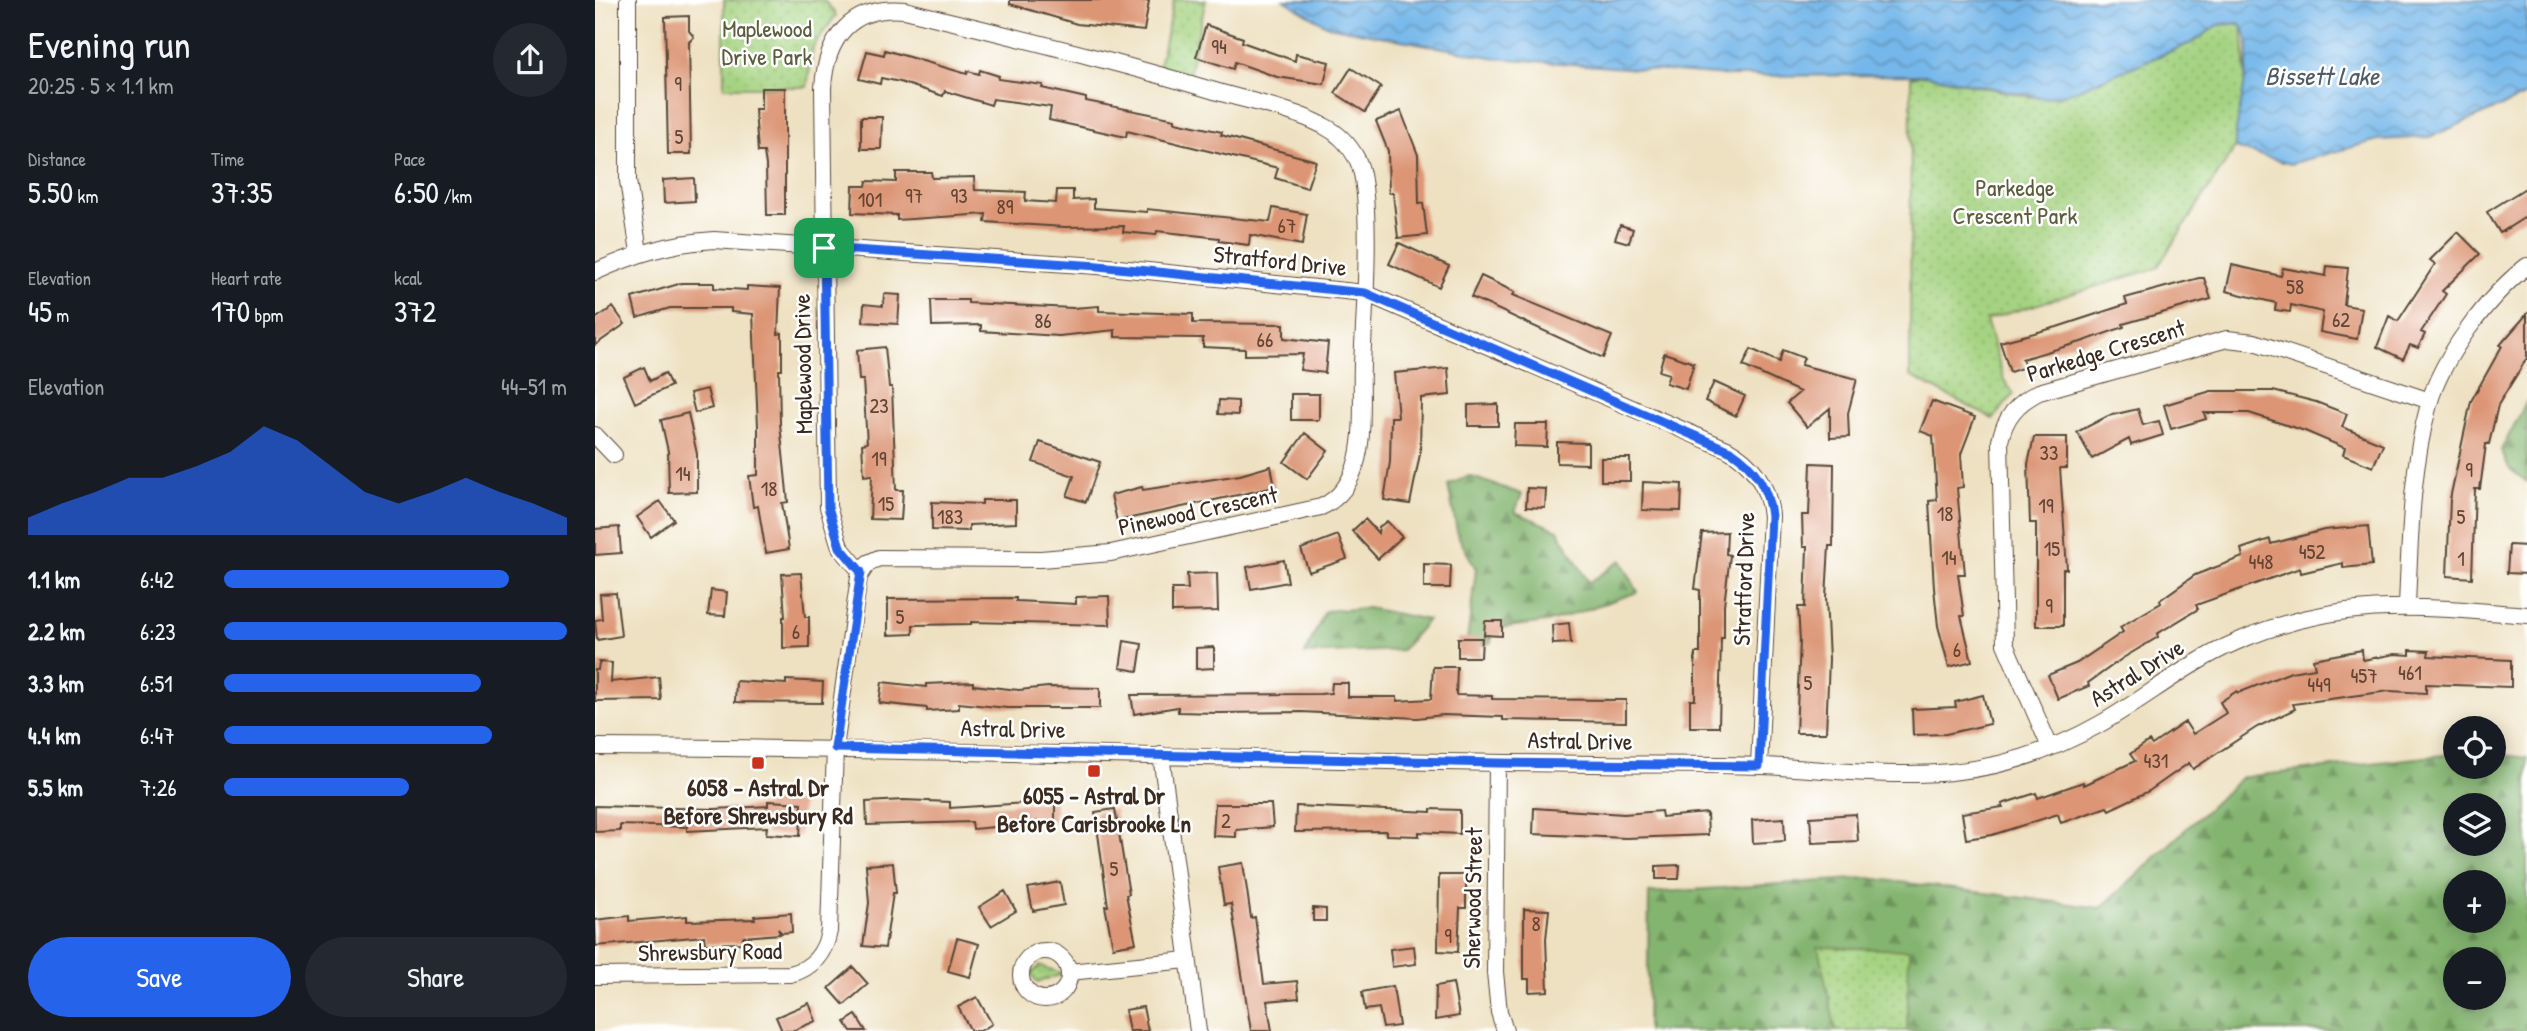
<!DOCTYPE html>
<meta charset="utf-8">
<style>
body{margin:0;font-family:"Patrick Hand",sans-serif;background:#242831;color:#f1f3f6;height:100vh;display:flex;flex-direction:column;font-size:26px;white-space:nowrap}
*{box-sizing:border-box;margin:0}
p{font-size:23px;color:#9ea1a6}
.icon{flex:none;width:38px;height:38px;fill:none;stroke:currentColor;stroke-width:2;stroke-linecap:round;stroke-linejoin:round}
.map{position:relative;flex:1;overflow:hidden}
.side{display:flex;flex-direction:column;background:#171b24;width:595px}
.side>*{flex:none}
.buttons{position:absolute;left:1848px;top:716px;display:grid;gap:14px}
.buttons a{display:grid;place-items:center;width:63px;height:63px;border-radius:50%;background:#171b24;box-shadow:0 4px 18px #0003;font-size:35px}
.pin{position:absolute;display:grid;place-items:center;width:60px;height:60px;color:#fff;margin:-30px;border-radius:14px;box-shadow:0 4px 10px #0006}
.round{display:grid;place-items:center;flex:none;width:74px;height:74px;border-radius:37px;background:#242831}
.headline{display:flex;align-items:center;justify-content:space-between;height:119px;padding:0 28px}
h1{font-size:38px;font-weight:600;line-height:52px}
.figures{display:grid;grid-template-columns:repeat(3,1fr);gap:10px;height:119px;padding:7px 28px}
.figures div{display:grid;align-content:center}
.figures b{font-size:30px;font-weight:600}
.figures small{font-size:19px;font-weight:400}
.figures p{font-size:19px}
.chart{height:196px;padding:14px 28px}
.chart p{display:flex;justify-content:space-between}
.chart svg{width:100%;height:126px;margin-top:7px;fill:#2563eb;opacity:.7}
.action{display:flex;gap:14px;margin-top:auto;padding:14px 28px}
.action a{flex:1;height:80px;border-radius:42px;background:#2563eb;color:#fff;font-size:28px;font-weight:600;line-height:80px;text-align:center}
.action a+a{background:#242831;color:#f1f3f6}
ul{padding:0 28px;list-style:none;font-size:23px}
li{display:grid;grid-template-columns:112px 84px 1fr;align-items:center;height:52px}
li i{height:18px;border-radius:9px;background:#2563eb}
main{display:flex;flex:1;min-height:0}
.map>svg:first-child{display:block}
.grass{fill:url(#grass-tufts);stroke:#707e50;stroke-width:2}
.forest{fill:url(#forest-firs);stroke:#607046;stroke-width:2;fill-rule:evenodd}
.park{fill:url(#park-dots);stroke:#707e50;stroke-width:2}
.water{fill:url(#water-waves);stroke:#587084;stroke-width:2}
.building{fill:#dc9575}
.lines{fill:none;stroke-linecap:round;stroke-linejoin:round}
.street-casing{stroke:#564536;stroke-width:18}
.street{stroke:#fff;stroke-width:16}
.route-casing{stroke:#fff;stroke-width:14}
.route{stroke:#2563eb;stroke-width:9}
.poi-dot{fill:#c8321e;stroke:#fff;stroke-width:2.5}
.labels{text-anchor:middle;stroke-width:5;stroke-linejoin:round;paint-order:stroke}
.number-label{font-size:21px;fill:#634534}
.park-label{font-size:24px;fill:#5b5d3c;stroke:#fff}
.street-label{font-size:24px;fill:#3b2a1e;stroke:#fff}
.poi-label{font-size:24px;font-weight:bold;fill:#3b2a1e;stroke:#fff}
.water-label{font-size:26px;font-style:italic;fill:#4f5b65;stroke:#fff}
</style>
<main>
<section class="side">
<div class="headline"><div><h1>Evening run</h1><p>20:25 · 5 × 1.1 km</p></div><a class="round"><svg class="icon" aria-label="share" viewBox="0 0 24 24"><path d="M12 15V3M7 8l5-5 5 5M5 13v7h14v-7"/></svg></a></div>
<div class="figures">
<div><p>Distance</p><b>5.50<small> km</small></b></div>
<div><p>Time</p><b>37:35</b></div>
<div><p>Pace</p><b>6:50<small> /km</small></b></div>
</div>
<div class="figures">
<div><p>Elevation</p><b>45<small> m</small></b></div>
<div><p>Heart rate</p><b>170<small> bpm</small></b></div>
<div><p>kcal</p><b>372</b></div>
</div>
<div class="chart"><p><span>Elevation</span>44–51 m</p>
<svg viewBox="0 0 160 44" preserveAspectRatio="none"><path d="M0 44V38L10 33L20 29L30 24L40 24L50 20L60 15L70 6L80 11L90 20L100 29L110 33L120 29L130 24L140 29L150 33L160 38V44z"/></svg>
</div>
<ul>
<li><b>1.1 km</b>6:42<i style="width:83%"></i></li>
<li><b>2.2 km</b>6:23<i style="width:100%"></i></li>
<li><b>3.3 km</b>6:51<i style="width:75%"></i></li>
<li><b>4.4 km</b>6:47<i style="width:78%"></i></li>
<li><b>5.5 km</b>7:26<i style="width:54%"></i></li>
</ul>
<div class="action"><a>Save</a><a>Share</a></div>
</section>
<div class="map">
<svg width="1932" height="1031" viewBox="0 0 1932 1031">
<defs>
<pattern id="grass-tufts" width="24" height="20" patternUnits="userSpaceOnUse" patternTransform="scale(1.75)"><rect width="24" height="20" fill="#a5d381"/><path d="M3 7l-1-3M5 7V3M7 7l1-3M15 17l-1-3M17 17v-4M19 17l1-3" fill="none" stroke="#8fb56f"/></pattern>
<pattern id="forest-firs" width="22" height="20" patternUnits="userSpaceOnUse" patternTransform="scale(1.75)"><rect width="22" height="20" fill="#84b56f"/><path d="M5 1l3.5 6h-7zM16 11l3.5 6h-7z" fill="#6d935b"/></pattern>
<pattern id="park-dots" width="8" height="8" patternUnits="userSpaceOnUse" patternTransform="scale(1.75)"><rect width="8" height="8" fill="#a5d381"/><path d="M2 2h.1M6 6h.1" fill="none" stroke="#8fb56f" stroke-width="1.8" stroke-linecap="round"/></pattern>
<pattern id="water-waves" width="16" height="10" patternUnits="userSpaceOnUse" patternTransform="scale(1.75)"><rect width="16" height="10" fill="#75b7ea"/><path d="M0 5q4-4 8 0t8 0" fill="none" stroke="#6195bd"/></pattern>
</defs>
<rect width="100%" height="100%" fill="#fff"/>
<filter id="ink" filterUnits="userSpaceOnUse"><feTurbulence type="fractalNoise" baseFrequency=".0143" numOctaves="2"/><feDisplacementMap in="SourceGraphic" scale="14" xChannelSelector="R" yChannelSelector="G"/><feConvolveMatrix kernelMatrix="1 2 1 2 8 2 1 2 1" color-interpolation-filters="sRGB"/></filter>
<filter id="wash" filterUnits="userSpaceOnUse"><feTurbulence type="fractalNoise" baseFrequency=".00686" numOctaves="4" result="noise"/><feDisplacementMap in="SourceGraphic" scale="28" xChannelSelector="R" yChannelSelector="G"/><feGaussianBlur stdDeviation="1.57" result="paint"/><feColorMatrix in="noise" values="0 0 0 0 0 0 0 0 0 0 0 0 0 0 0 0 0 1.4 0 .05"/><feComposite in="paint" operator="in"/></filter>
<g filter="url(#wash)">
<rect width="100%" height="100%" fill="#eee1c1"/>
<path class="grass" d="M445,966L469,974L442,982L436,974Z"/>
<path class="forest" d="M1932,401V482L1914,468L1906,450Z
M874,476L927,494L920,512L963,530L994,583L1026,560L1043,592L958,621L898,629L896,643L871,649L881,569L863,536L853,485Z
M773,608L833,620L807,650L710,654L730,611Z
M1858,754H1860V766H1899V754L1932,758V1031H1052L1054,893L1274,878L1506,908L1647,777ZM1860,805H1899V844H1860ZM1860,882H1899V920H1860ZM1860,959H1899V998H1860Z"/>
<path class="park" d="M129,0H229L241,15L218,47L212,87H129Z
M579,0H611L594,74L564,66Z
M1639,23L1647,25L1651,76L1640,148L1562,268L1391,320L1409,380L1419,394L1398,419L1315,376L1316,77L1330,75L1435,97H1464L1598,42L1623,25Z
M1223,947L1314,950L1312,1031H1241Z"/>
<path class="water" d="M689,0H1932V95L1835,137L1783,140L1695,164L1640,148C1637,121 1667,46 1644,23L1623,25L1598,42L1474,93L1450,98L1330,75L1132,76L901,58L733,26Z"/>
<g id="blocks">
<path class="building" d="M415,0H544L554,1L549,31L482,24L415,4Z
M94,16V31L99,37L94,42L96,154H73L70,17Z
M611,25L648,38L647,42L700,61L701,54L734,62L729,84L682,77L640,62L638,69L601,57Z
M290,50L372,74L373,71L384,74L385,70L404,76L403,79L448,85L447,88L491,98V101L580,119V122L627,132L626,135L721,161L712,188L680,178L683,168L532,131L531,137L454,120L456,107L398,99L396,105L350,91L348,96L305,82L286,78L285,84L264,79L272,51L289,55Z
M756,68L786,87L770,112L740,93Z
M166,88H190V215H172L171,165L169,152H163L160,109H166Z
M806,111L823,155L824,204L828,203L832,235L803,238L798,193H794L793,151L781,121Z
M266,117H287L286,149H266Z
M301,172H336L337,178L379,177L380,190L431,192L430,201L461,203L462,190H478V200L499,199V208L552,212V209L675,222L678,208L712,214L707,245L655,235L654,245L624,241V238L562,231L561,235L528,232L529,226L470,227L390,222L391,214L302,220V215L257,213L258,186H271L272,181L301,182Z
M99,178L100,201L69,203L68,180Z
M1932,187V216L1905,233L1892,212Z
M1025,225L1038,229L1034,243L1020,239Z
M1863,232L1885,254L1847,291L1851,294L1826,332L1830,334L1823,348L1815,345L1808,359L1782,347L1794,316L1803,321L1840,264L1835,260Z
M804,243L854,266L844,287L794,264Z
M1637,265L1686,276L1688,268L1731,276L1732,266L1753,268L1749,305L1767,308L1762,339L1725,332L1728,312L1696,305L1695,312L1680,310L1681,303L1631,291Z
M886,276L920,292L918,295L1017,336L1008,358L876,297Z
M1604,278H1609L1616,299L1528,324L1529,327L1486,342L1427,359L1430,367L1415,372L1405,342L1462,327L1532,304L1530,298Z
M87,283H119V288L152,290V286L185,288L183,334L187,333V370H184L185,424L193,502L187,503L194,549L171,553L163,506L158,507L154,476L163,475V426L158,314L136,312V308H75L42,318L37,298Z
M289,294L305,295L303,324L268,322L269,304L288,306Z
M336,300H373V303L478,308L504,306V311L598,314V323L689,324V338L733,343L730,373L705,370L708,354L650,355V349L608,347V338L520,337V330L464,336L386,331V325L337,326Z
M18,307L30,324L0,345V319Z
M1932,314V358L1903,405L1894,444H1891L1885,489H1880L1877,578L1852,576L1855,499L1876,401L1907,346L1905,345Z
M290,347L294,387H297L301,490H308L306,520L275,519L277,475L269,476L267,444L272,443L268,380H264L262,350Z
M1156,349L1184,362L1188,350L1209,358L1206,365L1262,379L1253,413L1254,437L1235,438V408L1212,427L1192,403L1205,392L1148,366Z
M1069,353L1099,363L1091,389L1071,383L1074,374L1064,371Z
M49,367L55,381L70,373L76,386L40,403L29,377Z
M853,368L855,395L826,398L825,454L815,504L789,500L795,462L796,417H803L799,373Z
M1119,382L1150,396L1141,416L1110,401Z
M112,389L117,408L100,413L95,393Z
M1616,391H1678L1721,402L1752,414L1747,427L1788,444L1778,467L1748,455L1750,448L1710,431L1654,413H1609L1611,419L1576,429L1569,405Z
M696,394H724V420H696Z
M624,400L643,401V415L623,414Z
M1337,401L1380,417L1366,454L1368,487L1362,488L1370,574H1363L1369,616H1366L1377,661L1354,667L1343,626L1339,588L1334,501L1342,500L1338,436L1325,431Z
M903,404V426H873V405Z
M1543,409L1548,425L1564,421L1568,435L1536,445L1534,439L1497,459L1482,432L1513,416Z
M93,413L102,454V492L74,493L73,451L66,420Z
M920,424H953L952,447L919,446Z
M710,433L733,451L712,479L689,462Z
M1439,437H1472V468H1465L1472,569H1468V626H1441V523H1435L1433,464Z
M445,442L505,462L491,502L472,496L479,476L438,462Z
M962,442L993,443V464L962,463Z
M1006,458H1035V481H1006Z
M1216,463L1239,464L1238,546H1234L1231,597L1234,659L1231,733H1201L1205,641L1203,607H1210L1212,547H1208L1207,515H1214Z
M676,466L680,487L522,521L516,495L547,487L548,490L645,475Z
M1048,482L1087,484L1086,511L1047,510Z
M932,488L951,489L950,508L931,507Z
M387,500H421V523L374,525V531L337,530V502L387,504Z
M65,501L79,520L56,537L42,517Z
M770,519L783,533L784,527L792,521L807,537L783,559L757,531Z
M1773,526L1777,565L1748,568V563L1706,573L1705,568L1601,605L1603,609L1562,634L1563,637L1528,658L1493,683L1494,686L1463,699L1453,675L1482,663L1528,632L1525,627L1566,603L1565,600L1600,575L1648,557L1646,549L1675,539L1676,544L1729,530Z
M24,527L26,553L0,555V529Z
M1132,532L1131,554L1135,555L1129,605V638H1126L1124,727H1095V700H1100V653H1105V590L1100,589L1107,533Z
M743,535L752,559L714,572L706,549Z
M1914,545L1932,546V574L1912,573Z
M689,560L693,582L656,589L652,567Z
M829,564L856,565L855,588H829Z
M206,573L210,617H214V647L188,648V617H190L187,574Z
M622,573L623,611L577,612V589H593L592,574Z
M116,590L132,592L130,616L113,615Z
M21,593L26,636L2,640L0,620L7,619L5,594Z
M514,596L515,625L376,622V624L318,625V634L293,635V599L421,598V601L481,604V597Z
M890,621H907V636L889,635Z
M974,623L976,643L958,644L957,625Z
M863,638H887L886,657H863Z
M529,641L547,644L543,671L525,668Z
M619,647V668L601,669V648Z
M1767,650L1768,660L1800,654L1815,655V650L1834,651L1833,656L1916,660V687L1831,684V693L1794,691L1698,704L1700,709L1662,727L1598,769L1594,763L1554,791L1514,810L1512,807L1466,823L1463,814L1397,835L1371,839L1367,813L1408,807L1407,804L1441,793L1443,798L1488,782L1489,785L1540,761L1535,754L1554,741L1557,745L1590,722L1598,734L1631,713L1625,702L1642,691L1643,693L1696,672L1720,668L1718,659Z
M4,662L17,663L16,682L64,677L66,700L0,701V670H3Z
M838,667H862L861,695L897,696V699L1031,700V722L908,720V717L848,715L822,718L707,712L624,713L583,712V707L539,714L536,695L725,694L736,693L737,683H753V697H802V701L836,699Z
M191,680L228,682L227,703L140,702L141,681L191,684Z
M287,682L331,687V684L378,682V685L424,690L453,687L505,688V708H412L364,703V709L332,711V708L284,703Z
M1388,695L1395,724L1351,734L1318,735L1317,709L1361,707L1360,702Z
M309,800L355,802V808L460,801V821L410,823V826L378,829L377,822L272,825L271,802Z
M173,801L207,803L205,836L171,834L172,827L92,831V827L25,825V831L0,832V806L120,809L173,806Z
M620,804H676L678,827L641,830V837L618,836Z
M701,806L836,812V809L865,810V834L824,832V836L791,835V831L700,832Z
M939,808L1029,814L1066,811L1067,817L1112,813L1113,835L1031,838L938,834Z
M520,809L534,894L531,895L541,943L518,947L510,906H513L500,812Z
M1261,814L1263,841L1217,843L1215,817Z
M1189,818L1190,841L1158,843L1157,820Z
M298,863L301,893H298L290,948L268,946L274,903L271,865Z
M648,863L656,918L660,917L669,984L702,981L704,998L672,1001L677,1031H656L636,904L629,905L623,867Z
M1085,865L1084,879H1061V866Z
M844,875H871V908H865L863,952L843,951Z
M465,882L469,905L438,911L433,888Z
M410,891L421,911L396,926L384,907Z
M718,908L731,909V921H718Z
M929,909L954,910L951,939L953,991L934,992V979H929Z
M196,913L197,932L187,933L183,929L185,934L148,937V943L110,944L109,936L1,946L0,920L34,916V921L92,916V921L160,919L159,916Z
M362,938L384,944L375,977L353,971Z
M819,946L821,964L797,967L795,949Z
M258,967L273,984L249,1005L234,988Z
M858,983L864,1016L840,1020L841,986Z
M798,986L804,1026L788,1028L784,1008L770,1010L767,992Z
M382,997L397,1024L385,1031H376L363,1007Z
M214,1003L221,1021L197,1031H187L181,1017Z
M548,1007L553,1031H534L530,1010Z
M261,1015L271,1031H256L250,1022Z"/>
</g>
</g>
<g filter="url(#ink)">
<use href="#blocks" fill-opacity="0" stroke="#564536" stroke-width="2"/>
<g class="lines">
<defs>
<path id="street" d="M33,0V181L44,252
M0,272C40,254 75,243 119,240L503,266L770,293L1132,449C1158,463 1173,486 1176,516L1164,766
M0,435L19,455
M1812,605C1815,538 1816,469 1834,404C1847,357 1894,295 1932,266
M0,747C333,748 666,761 1000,764C1056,765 1112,764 1168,766C1230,769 1294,778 1356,772C1409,767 1459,750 1505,724C1551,698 1592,663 1641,642C1742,597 1825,606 1932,615
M1455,747L1410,644L1405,441C1410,417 1422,403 1444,392L1632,339L1659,342L1835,401
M566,755L603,1031
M902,763L900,972L904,1012L910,1031
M426 975a24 24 0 1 1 48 0a24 24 0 1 1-48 0Z
M474,972L592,960
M0,976L195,974C217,969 230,953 234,931L240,748L264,577L273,563L284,558L446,559L516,553L726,507C777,484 765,411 767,364C769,322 779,190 762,159C754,144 743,133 729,126C697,109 657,102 623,92C520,61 414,36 310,10C257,5 231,37 228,88L233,507L245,547L266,572"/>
</defs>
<use href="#street" class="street-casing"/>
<use href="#street" class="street"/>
</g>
</g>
<g class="lines" filter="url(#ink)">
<defs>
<path id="route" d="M229,248L503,266L770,293L1137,452C1160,467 1173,488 1176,516L1164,766L902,763L240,748L266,572L245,547L233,507Z"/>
</defs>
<use href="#route" class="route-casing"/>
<use href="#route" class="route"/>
</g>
<g class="poi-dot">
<rect x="156" y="756" width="14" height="14" rx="3.5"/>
<rect x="492" y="764" width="14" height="14" rx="3.5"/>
</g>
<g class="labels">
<g class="number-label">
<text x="624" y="54">94</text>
<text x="83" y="91">9</text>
<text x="84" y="144">5</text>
<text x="319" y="203">97</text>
<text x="364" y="203">93</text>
<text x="275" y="207">101</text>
<text x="410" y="214">89</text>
<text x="692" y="233">67</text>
<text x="1700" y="294">58</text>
<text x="1746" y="327">62</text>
<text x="448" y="328">86</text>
<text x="670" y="347">66</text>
<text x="284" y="413">23</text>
<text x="1454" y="460">33</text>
<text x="284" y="466">19</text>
<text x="1874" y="477">9</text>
<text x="88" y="481">14</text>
<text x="174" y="496">18</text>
<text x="291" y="511">15</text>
<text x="1451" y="513">19</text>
<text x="1350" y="521">18</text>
<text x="355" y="524">183</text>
<text x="1866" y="524">5</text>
<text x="1457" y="556">15</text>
<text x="1717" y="559">452</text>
<text x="1354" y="565">14</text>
<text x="1866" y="566">1</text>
<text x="1666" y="569">448</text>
<text x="1454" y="613">9</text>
<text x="305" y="624">5</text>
<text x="201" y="639">6</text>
<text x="1362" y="657">6</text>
<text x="1815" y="680">461</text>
<text x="1769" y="683">457</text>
<text x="1213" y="690">5</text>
<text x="1724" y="692">449</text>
<text x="1561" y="768">431</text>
<text x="631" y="828">2</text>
<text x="519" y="876">5</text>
<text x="941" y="931">8</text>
<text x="853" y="943">9</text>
</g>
<g class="park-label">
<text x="172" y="37">Maplewood<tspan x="172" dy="28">Drive Park</tspan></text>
<text x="1420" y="196">Parkedge<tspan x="1420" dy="28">Crescent Park</tspan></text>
</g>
<g class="street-label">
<text transform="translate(685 261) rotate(6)" y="8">Stratford Drive</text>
<text transform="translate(1511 351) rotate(-17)" y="8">Parkedge Crescent</text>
<text transform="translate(208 364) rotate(-91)" y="8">Maplewood Drive</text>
<text transform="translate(603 511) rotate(-12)" y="8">Pinewood Crescent</text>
<text transform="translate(1149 579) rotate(-88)" y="8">Stratford Drive</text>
<text transform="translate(1542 673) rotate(-32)" y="8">Astral Drive</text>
<text transform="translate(418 729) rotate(1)" y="8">Astral Drive</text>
<text transform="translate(985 741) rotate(1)" y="8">Astral Drive</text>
<text transform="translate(878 898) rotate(-89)" y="8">Sherwood Street</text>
<text transform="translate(115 952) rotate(-1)" y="8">Shrewsbury Road</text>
</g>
<g class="poi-label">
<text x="163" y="796">6058 - Astral Dr<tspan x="163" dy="28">Before Shrewsbury Rd</tspan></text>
<text x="499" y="804">6055 - Astral Dr<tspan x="499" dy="28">Before Carisbrooke Ln</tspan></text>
</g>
<g class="water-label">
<text x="1727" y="85">Bissett Lake</text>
</g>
</g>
</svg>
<div class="buttons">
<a><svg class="icon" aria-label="locate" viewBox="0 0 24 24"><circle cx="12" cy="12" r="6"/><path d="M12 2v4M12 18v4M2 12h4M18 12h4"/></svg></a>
<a><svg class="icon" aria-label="layers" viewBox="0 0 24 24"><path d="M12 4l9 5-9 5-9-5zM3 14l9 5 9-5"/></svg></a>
<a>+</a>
<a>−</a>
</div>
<div class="pin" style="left:229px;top:248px;background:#1e9e55"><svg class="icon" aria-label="arrive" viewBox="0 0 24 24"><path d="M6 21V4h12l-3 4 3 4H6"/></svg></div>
</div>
</main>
